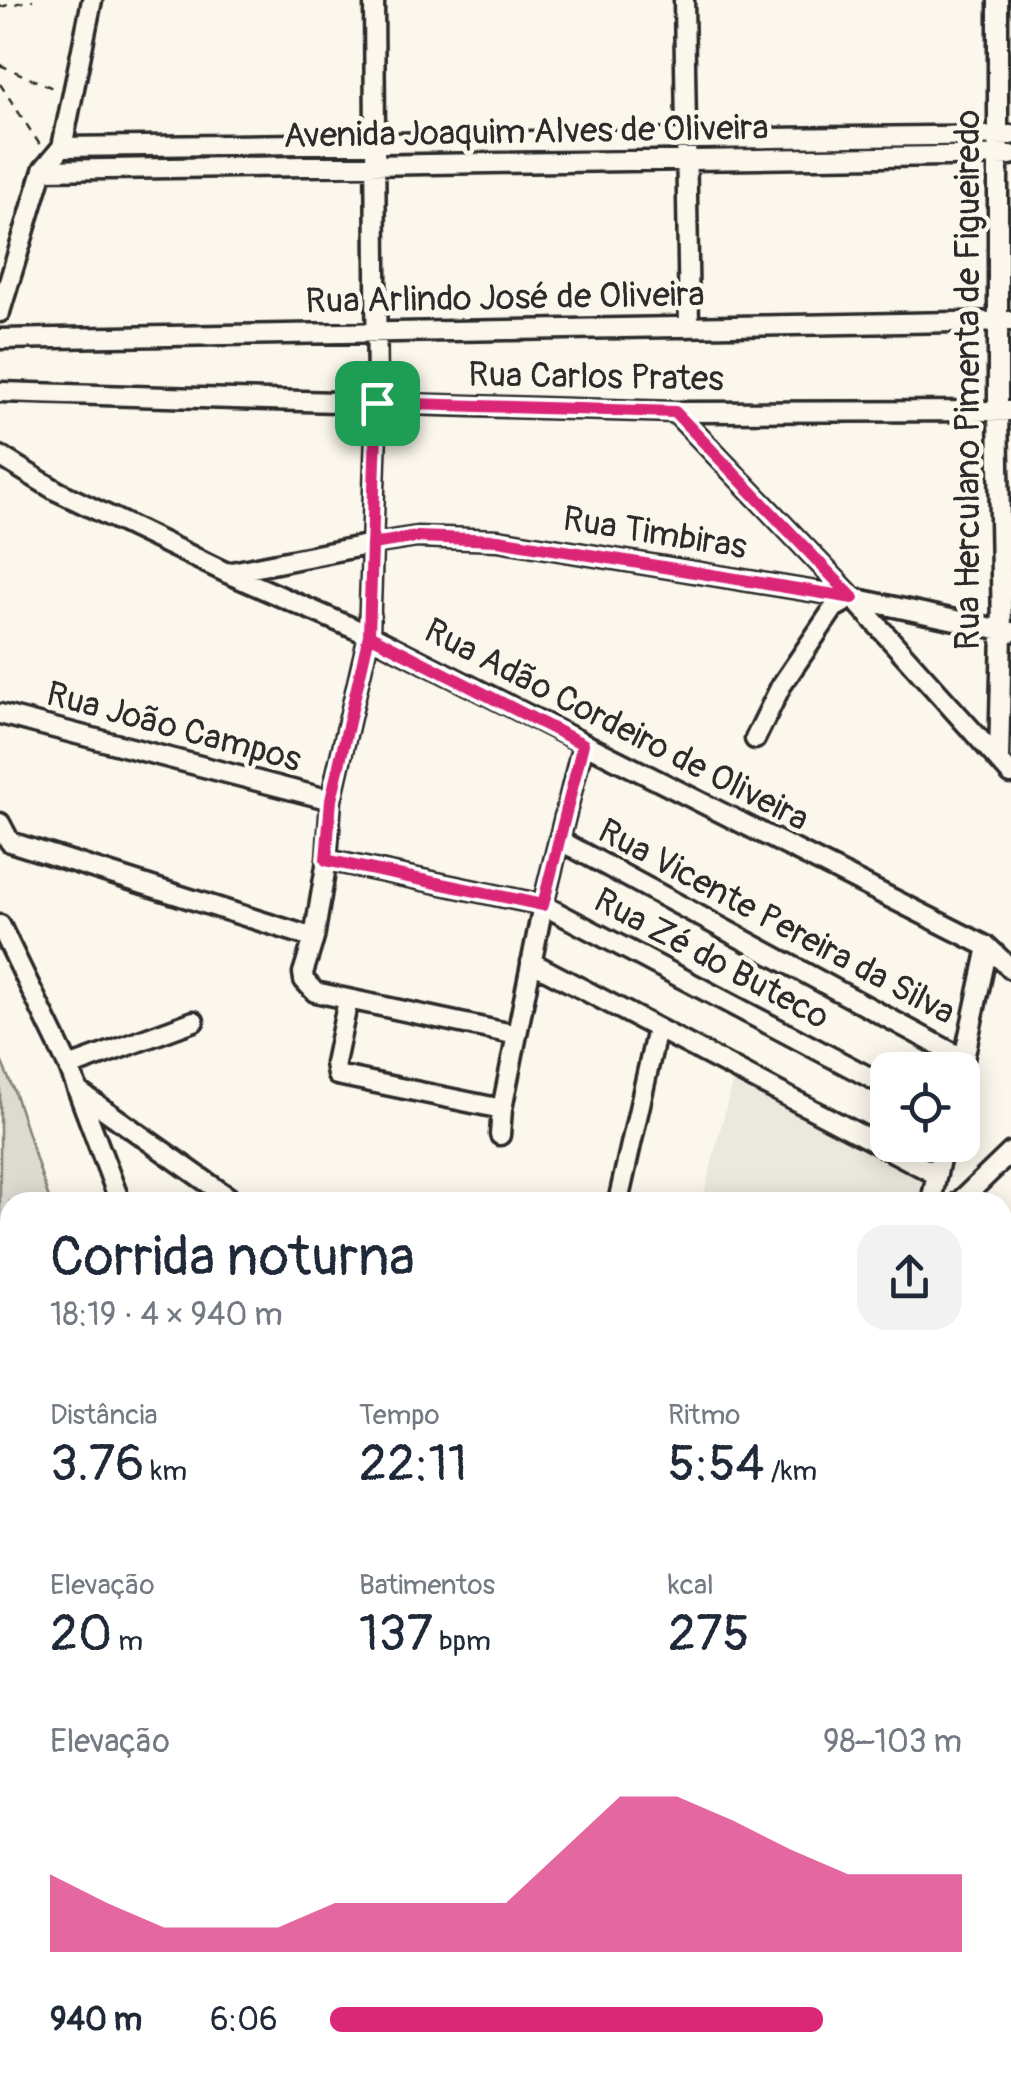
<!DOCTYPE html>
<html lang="pt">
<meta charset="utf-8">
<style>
body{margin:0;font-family:Pangolin,sans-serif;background:#f2f2f3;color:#1f2937;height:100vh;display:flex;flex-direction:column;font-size:38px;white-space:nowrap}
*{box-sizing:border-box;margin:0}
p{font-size:32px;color:#747a83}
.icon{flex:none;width:55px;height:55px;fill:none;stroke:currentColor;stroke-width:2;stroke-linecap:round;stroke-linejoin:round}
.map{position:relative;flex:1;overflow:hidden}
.panel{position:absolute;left:0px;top:1192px;width:1012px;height:888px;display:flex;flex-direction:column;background:#fff;border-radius:30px 30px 0 0;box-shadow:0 5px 25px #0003}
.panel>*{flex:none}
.fabs{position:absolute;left:870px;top:1052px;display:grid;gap:20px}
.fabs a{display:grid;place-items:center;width:110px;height:110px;border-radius:20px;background:#fff;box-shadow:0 5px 25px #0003;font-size:50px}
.pin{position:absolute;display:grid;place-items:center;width:85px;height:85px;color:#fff;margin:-42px;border-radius:20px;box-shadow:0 5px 15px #0006}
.round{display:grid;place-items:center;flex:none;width:105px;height:105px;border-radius:30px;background:#f2f2f3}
.summary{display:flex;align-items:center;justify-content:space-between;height:170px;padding:0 50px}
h1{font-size:55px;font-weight:600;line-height:75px}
.metrics{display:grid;grid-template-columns:repeat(3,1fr);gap:15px;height:170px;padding:10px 50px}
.metrics div{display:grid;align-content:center}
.metrics b{font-size:50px;font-weight:600}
.metrics small{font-size:28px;font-weight:400}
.metrics p{font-size:28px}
.chart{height:280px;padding:20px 50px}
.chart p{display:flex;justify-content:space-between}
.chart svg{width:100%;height:180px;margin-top:10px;fill:#db2777;opacity:.7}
ul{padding:0 50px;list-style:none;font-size:32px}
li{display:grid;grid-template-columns:160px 120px 1fr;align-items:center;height:75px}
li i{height:25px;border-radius:12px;background:#db2777}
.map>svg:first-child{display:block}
.built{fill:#ebe8de}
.green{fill:#dddad0;stroke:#84827e;stroke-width:2.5}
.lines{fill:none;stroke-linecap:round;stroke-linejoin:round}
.minor-casing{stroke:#2b2b2b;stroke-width:25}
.path{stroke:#2b2b2b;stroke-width:2.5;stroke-dasharray:8 8;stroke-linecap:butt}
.minor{stroke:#fbf7ec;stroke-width:18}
.route-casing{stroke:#fff;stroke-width:20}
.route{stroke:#db2777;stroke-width:12}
.labels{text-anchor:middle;stroke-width:9;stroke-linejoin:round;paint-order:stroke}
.street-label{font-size:35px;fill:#2b2b2b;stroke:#fbf7ec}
</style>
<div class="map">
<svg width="1011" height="2078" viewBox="0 0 1011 2078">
<rect width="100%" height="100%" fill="#fbf7ec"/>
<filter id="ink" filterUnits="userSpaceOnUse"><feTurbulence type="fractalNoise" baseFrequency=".01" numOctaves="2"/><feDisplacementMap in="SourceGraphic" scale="20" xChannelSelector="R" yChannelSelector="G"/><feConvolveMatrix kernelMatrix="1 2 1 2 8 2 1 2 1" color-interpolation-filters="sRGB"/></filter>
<g filter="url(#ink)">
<path class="built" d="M734,1075L930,1179L925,1202H702Z"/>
<path class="green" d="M0,1058L14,1091L50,1202H10V1543L0,1522Z
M0,1553L10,1574V1937L0,1935Z"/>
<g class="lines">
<defs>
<path id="minor" d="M374,0L377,403L369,635L331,800L327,860L314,938L303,973L304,980L315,992L517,1035
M684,0L689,327
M998,0V410L1002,630L999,760
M62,147L1011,135
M43,170L1011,155
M0,312L43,170L62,147L92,0
M0,339L1011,321
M0,392L675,412L1011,411
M675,412L853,598L1011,774
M0,456L57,491L227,573L369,635L988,947L1011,969
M227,573L372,544L417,537L498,540L853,598L1011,632
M0,714L331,800
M755,739L781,686L834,608L852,598
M0,823L10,842L314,938
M559,840L964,1059
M327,860L543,905L888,1087
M0,925L69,1067L120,1202
M531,962L937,1175
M348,1000L335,1063L337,1075L502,1109
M69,1067L194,1021
M962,1068L988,947
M78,1091L235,1202
M500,1135L502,1109L543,905L583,744
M618,1202L657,1029
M931,1202L943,1145
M959,1202L1011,1152
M1002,1473L1011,1476
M1002,1654L1011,1636
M1002,1715L1011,1719
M1002,1978L1011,1980
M52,2070L54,2078
M141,2070V2078
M413,2070L414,2078
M293,2078L326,2070
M684,2078L686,2070
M852,2078L854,2070"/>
</defs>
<use href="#minor" class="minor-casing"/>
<path class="path" d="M0,7L33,0
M0,65L55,89
M0,84L42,148
M0,1323L10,1337"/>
<use href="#minor" class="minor"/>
</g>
</g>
<g class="lines" filter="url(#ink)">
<defs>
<path id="route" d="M377,403L369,635L331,800L326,860L543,905L583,744L369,635L372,544L417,537L498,540L853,598L675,412L377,403"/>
</defs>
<use href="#route" class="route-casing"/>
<use href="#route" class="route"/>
</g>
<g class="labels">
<g class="street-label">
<text transform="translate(526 131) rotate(-1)" y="12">Avenida Joaquim Alves de Oliveira</text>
<text transform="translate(505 297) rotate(-1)" y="12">Rua Arlindo José de Oliveira</text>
<text transform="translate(596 376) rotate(1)" y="12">Rua Carlos Prates</text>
<text transform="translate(967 380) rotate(-90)" y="12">Rua Herculano Pimenta de Figueiredo</text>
<text transform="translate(655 532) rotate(9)" y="12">Rua Timbiras</text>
<text transform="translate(617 724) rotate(27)" y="12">Rua Adão Cordeiro de Oliveira</text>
<text transform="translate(174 726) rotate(15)" y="12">Rua João Campos</text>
<text transform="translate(777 921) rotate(28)" y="12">Rua Vicente Pereira da Silva</text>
<text transform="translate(712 958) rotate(28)" y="12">Rua Zé do Buteco</text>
</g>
</g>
</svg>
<div class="fabs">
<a><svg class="icon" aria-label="locate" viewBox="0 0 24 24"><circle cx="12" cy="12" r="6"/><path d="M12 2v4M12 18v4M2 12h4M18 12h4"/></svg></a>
</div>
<div class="pin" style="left:377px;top:403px;background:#1e9e55"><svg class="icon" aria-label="arrive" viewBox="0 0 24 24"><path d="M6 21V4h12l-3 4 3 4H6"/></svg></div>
<section class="panel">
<div class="summary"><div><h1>Corrida noturna</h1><p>18:19 · 4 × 940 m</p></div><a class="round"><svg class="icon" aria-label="share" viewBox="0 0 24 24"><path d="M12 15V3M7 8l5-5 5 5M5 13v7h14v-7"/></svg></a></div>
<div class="metrics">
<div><p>Distância</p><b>3.76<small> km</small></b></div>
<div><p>Tempo</p><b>22:11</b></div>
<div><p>Ritmo</p><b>5:54<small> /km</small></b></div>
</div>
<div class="metrics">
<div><p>Elevação</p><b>20<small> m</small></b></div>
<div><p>Batimentos</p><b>137<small> bpm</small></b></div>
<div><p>kcal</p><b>275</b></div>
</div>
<div class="chart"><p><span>Elevação</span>98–103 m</p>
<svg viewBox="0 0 160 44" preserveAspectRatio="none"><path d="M0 44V25L10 32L20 38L30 38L40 38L50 32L60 32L70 32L80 32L90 19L100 6L110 6L120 12L130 19L140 25L150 25L160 25V44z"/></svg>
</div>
<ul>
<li><b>940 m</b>6:06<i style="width:78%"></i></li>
</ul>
</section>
</div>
